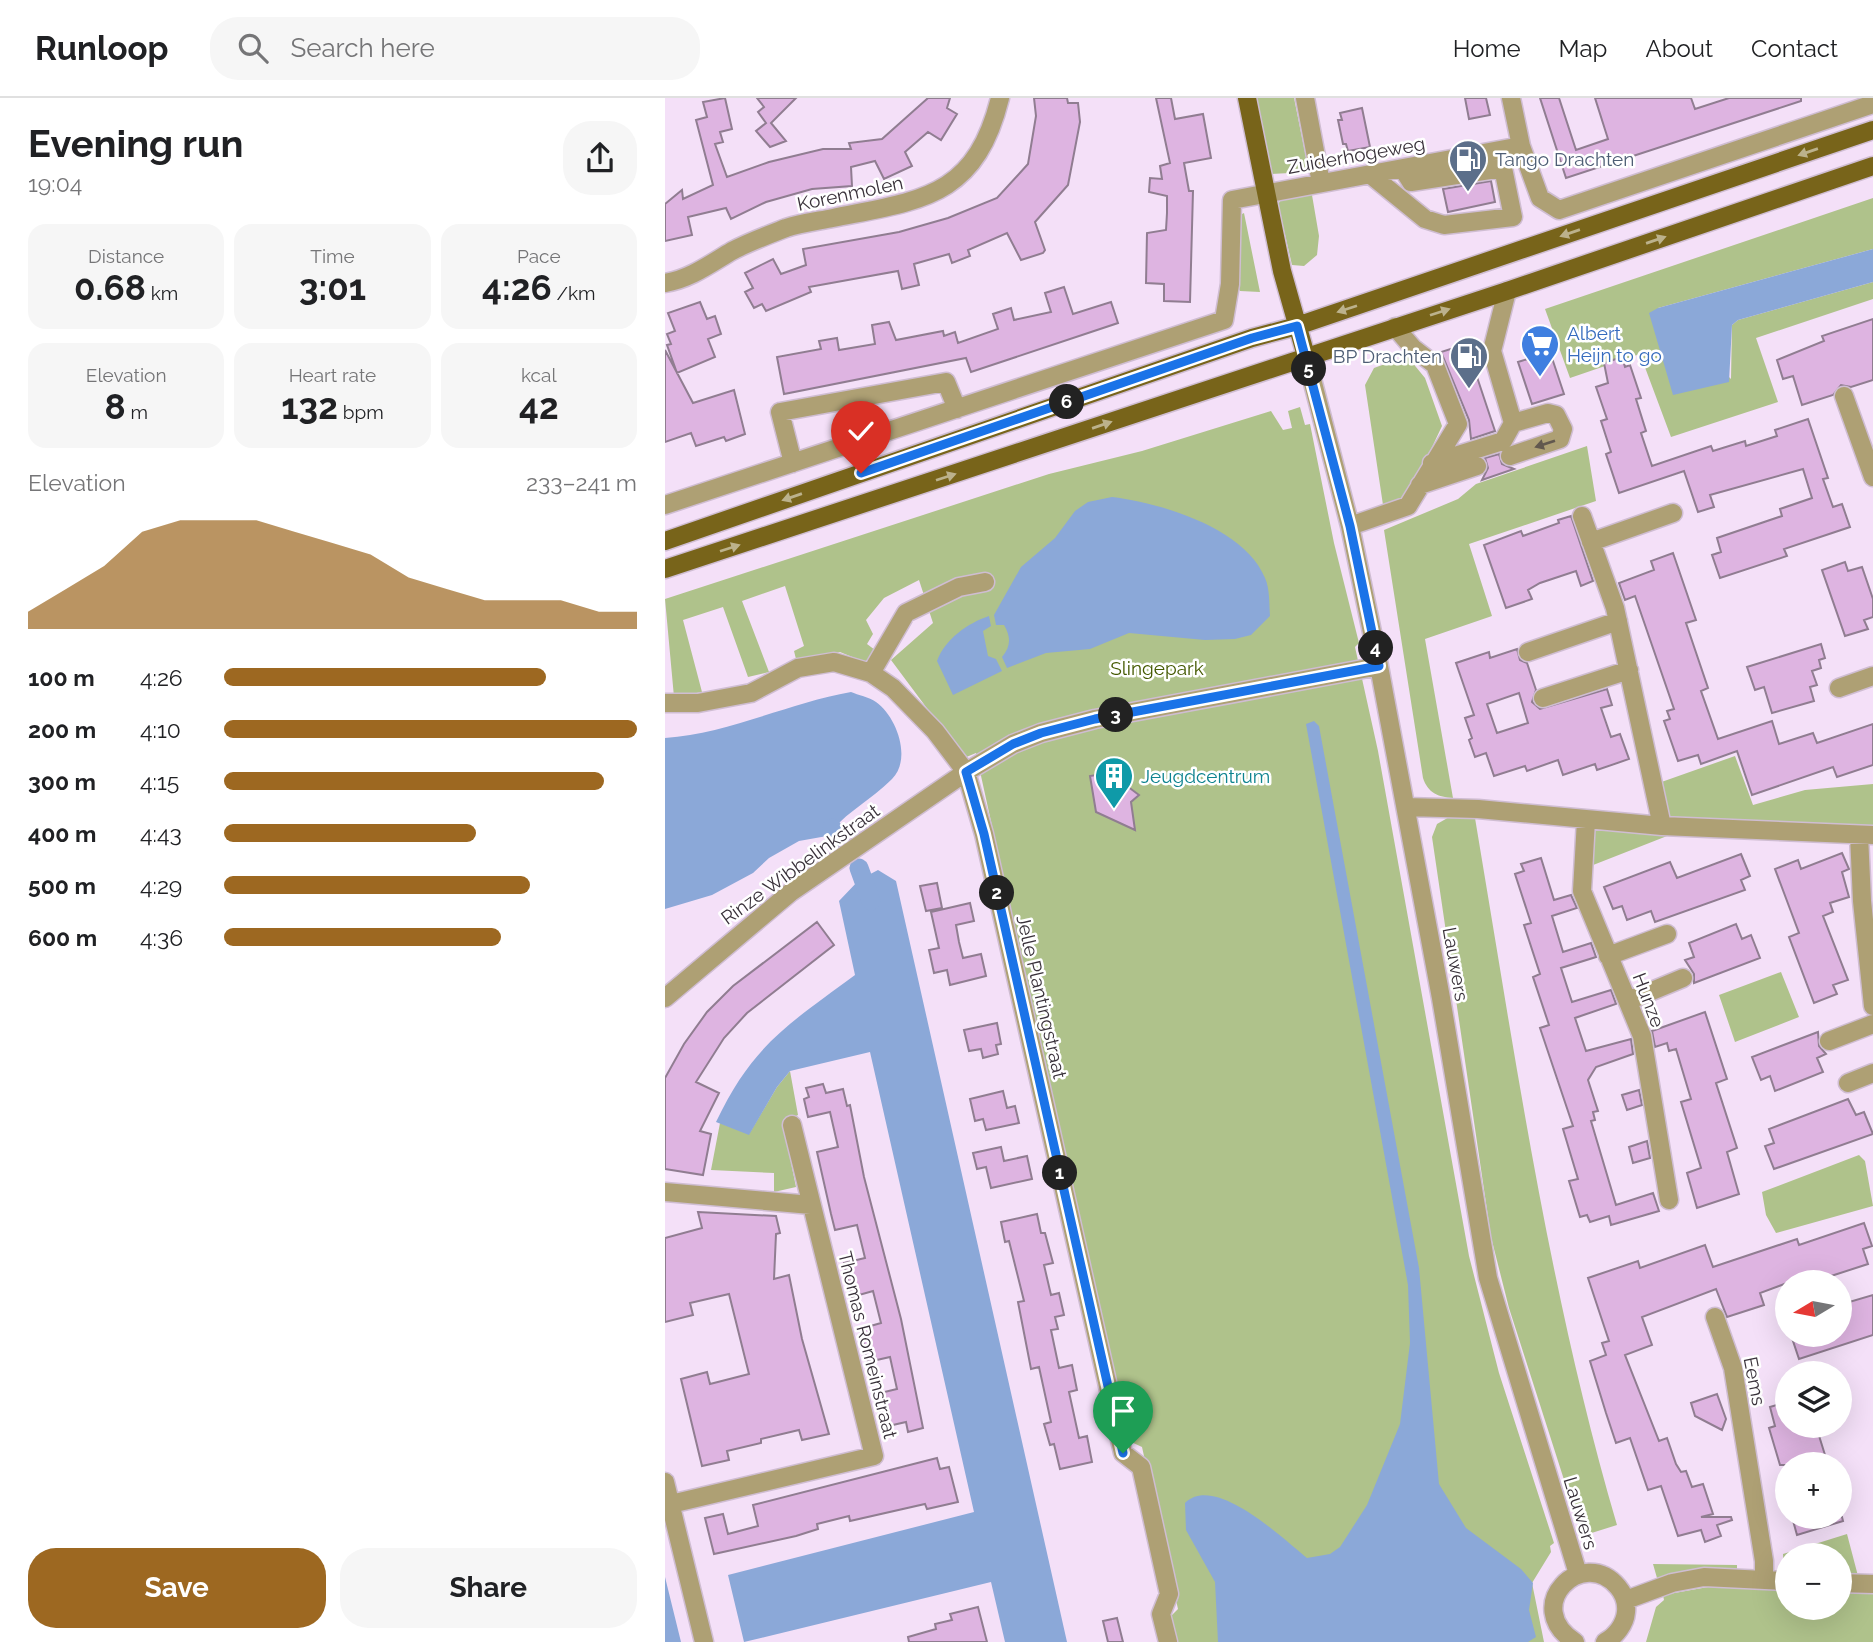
<!DOCTYPE html>
<meta charset="utf-8">
<style>
body{margin:0;font-family:Raleway,sans-serif;background:#f6f6f6;color:#202124;height:100vh;display:flex;flex-direction:column;font-size:26px;white-space:nowrap}
*{box-sizing:border-box;margin:0}
p{font-size:23px;color:#757577}
.icon{flex:none;width:38px;height:38px;fill:none;stroke:currentColor;stroke-width:2;stroke-linecap:round;stroke-linejoin:round}
.map{position:relative;flex:1;overflow:hidden}
.drawer{display:flex;flex-direction:column;background:#fff;width:665px}
.drawer>*{flex:none}
.needle{width:46px;rotate:260deg}
.buttons{position:absolute;left:1110px;top:1172px;display:grid;gap:14px}
.buttons a{display:grid;place-items:center;width:77px;height:77px;border-radius:50%;background:#fff;box-shadow:0 7px 28px #0002;font-size:35px}
.pin{position:absolute;display:grid;place-items:center;width:60px;height:60px;color:#fff;margin:-72px -30px;border-radius:50% 50% 50% 0;rotate:-45deg;box-shadow:0 0 7px #0007}
.pin .icon{rotate:45deg}
.km{position:absolute;width:35px;height:35px;margin:-18px;border-radius:50%;background:#222;color:#fff;font-size:19px;line-height:35px;text-align:center}
.round{display:grid;place-items:center;flex:none;width:74px;height:74px;border-radius:28px;background:#f6f6f6}
.overview{display:flex;align-items:center;justify-content:space-between;height:119px;padding:0 28px}
h1{font-size:38px;font-weight:700;line-height:52px}
.metrics{display:grid;grid-template-columns:repeat(3,1fr);gap:10px;height:119px;padding:7px 28px}
.metrics div{display:grid;align-content:center;border-radius:18px;background:#f6f6f6;text-align:center}
.metrics b{font-size:35px;font-weight:700}
.metrics small{font-size:19px;font-weight:400}
.metrics p{font-size:19px}
.chart{height:196px;padding:14px 28px}
.chart p{display:flex;justify-content:space-between}
.chart svg{width:100%;height:126px;margin-top:7px;fill:#9d6821;opacity:.7}
.primary-button{display:flex;gap:14px;margin-top:auto;padding:14px 28px}
.primary-button a{flex:1;height:80px;border-radius:28px;background:#9d6821;color:#fff;font-size:28px;font-weight:700;line-height:80px;text-align:center}
.primary-button a+a{background:#f6f6f6;color:#202124}
ul{padding:0 28px;list-style:none;font-size:23px}
li{display:grid;grid-template-columns:112px 84px 1fr;align-items:center;height:52px}
li i{height:18px;border-radius:9px;background:#9d6821}
header{display:flex;align-items:center;gap:42px;box-sizing:border-box;height:98px;padding:0 35px;background:#fff;border-bottom:2px solid #e0e0e0}
header strong{font-size:33px}
nav{display:flex;gap:38px;margin-inline-start:auto;font-size:24px}
.search{width:490px;height:63px;background:#f6f6f6;display:flex;align-items:center;gap:18px;box-sizing:border-box;padding:0 24px;border-radius:28px;color:#757577;font-size:26px}
main{display:flex;flex:1;min-height:0}
.map>svg:first-child{display:block}
.green{fill:#afc28b}
.water{fill:#8ba8d8}
.lines{fill:none;stroke-linecap:round;stroke-linejoin:round}
.canal{stroke:#8ba8d8;stroke-width:19}
.building{fill:#deb4e1;stroke:#907d91;stroke-width:2;fill-rule:evenodd}
.minor-casing{stroke:#cfbdd2;stroke-width:21}
.major-casing{stroke:#cfbdd2;stroke-width:21}
.minor{stroke:#aea074;stroke-width:18}
.major{stroke:#78641a;stroke-width:18}
.oneway{fill:#bcb28c}
.oneway2{fill:#62584e}
.route-casing{stroke:#fff;stroke-width:14}
.route{stroke:#1a73e8;stroke-width:9}
.labels{text-anchor:middle;stroke-width:5;stroke-linejoin:round;paint-order:stroke}
.street-label{font-size:19px;fill:#39313a;stroke:#fff}
.service-label{font-size:19px;fill:#4e5e75;stroke:#fff;text-anchor:start}
.shop-label{font-size:19px;fill:#366cbe;stroke:#fff;text-anchor:start}
.park-label{font-size:19px;fill:#445900;stroke:#fff}
.culture-label{font-size:19px;fill:#0d838f;stroke:#fff;text-anchor:start}
</style>
<header>
<strong>Runloop</strong>
<div class="search"><svg class="icon" aria-label="search" viewBox="0 0 24 24"><circle cx="10" cy="10" r="6"/><path d="M15 15l6 6"/></svg>Search here</div>
<nav><a>Home</a><a>Map</a><a>About</a><a>Contact</a></nav>
</header>
<main>
<section class="drawer">
<div class="overview"><div><h1>Evening run</h1><p>19:04</p></div><a class="round"><svg class="icon" aria-label="share" viewBox="0 0 24 24"><path d="M12 15V3M7 8l5-5 5 5M5 13v7h14v-7"/></svg></a></div>
<div class="metrics">
<div><p>Distance</p><b>0.68<small> km</small></b></div>
<div><p>Time</p><b>3:01</b></div>
<div><p>Pace</p><b>4:26<small> /km</small></b></div>
</div>
<div class="metrics">
<div><p>Elevation</p><b>8<small> m</small></b></div>
<div><p>Heart rate</p><b>132<small> bpm</small></b></div>
<div><p>kcal</p><b>42</b></div>
</div>
<div class="chart"><p><span>Elevation</span>233–241 m</p>
<svg viewBox="0 0 160 44" preserveAspectRatio="none"><path d="M0 44V38L10 30L20 22L30 10L40 6L50 6L60 6L70 10L80 14L90 18L100 26L110 30L120 34L130 34L140 34L150 38L160 38V44z"/></svg>
</div>
<ul>
<li><b>100 m</b>4:26<i style="width:78%"></i></li>
<li><b>200 m</b>4:10<i style="width:100%"></i></li>
<li><b>300 m</b>4:15<i style="width:92%"></i></li>
<li><b>400 m</b>4:43<i style="width:61%"></i></li>
<li><b>500 m</b>4:29<i style="width:74%"></i></li>
<li><b>600 m</b>4:36<i style="width:67%"></i></li>
</ul>
<div class="primary-button"><a>Save</a><a>Share</a></div>
</section>
<div class="map">
<svg width="1208" height="1544" viewBox="0 0 1208 1544">
<rect width="100%" height="100%" fill="#f4e0f8"/>
<path class="green" d="M589,0H629L644,74L606,76Z
M647,97L654,138L652,157L639,168L627,167L613,106L616,102Z
M1208,100V151L993,210L1066,281L1067,227L1073,222L1208,184V201L1091,240L1113,304L1006,339L975,256L905,280L880,211Z
M579,115L595,194L575,193L571,186L573,118Z
M742,258L760,280L777,328L753,379L736,402L718,407L700,287L709,270Z
M635,309L640,327L645,326L669,445L694,545L690,549L713,653L804,1158L834,1275L889,1445L885,1448L886,1454L867,1485L879,1544H509L505,1519L513,1511L477,1349L464,1343L455,1304L461,1306L460,1296L451,1293L311,655L299,660L226,562L268,525L254,482L219,500L201,522L208,536L202,546L210,552L202,565L175,554L132,565L129,553L139,548L120,488L77,503L104,574L83,579L58,509L18,522L37,594L9,599L0,501L384,376L477,353L606,313L618,332L627,330L623,313Z
M922,348L931,403L804,446L827,518L760,541L788,700C773,699 763,695 758,680L719,432L793,401L811,386Z
M1070,658L1088,707L1140,692L1208,686V733L1025,729L918,771L921,721L996,727L988,687Z
M786,718L810,720C850,957 884,1196 952,1427L917,1438L844,1210L826,1139L767,739L772,726Z
M1116,874L1134,919L1070,944L1054,897Z
M125,973L133,1017L118,1025L131,1089L109,1094V1075L46,1072L55,1025L84,1036L112,989Z
M1194,1057L1200,1063L1208,1108L1111,1135L1101,1117L1097,1094Z
M1182,1436L1193,1478L1174,1477V1458H1122V1475H1119L1118,1456Z
M988,1466L1072,1467V1473L1014,1475L992,1480Z
M1043,1489L1122,1492V1510H1174V1494L1208,1495V1544H981L991,1509L999,1502L998,1497Z"/>
<path class="water" d="M1208,151V184L1073,222L1067,227L1064,284L1008,297L984,215L993,210Z
M447,399C496,405 580,430 600,480C605,491 604,506 605,518L586,537L570,541L540,542L464,535L425,551L381,555L342,570L337,559C346,548 346,539 339,527H331L329,517L356,469L390,440L410,413L423,404Z
M324,518L326,528L318,533L323,558L331,561L337,573L288,597L272,563C280,541 303,525 324,518Z
M186,594C193,597 204,599 211,604C232,619 247,661 227,681C206,702 181,714 162,738L134,743L104,760L88,775L47,797L0,811V640C63,636 123,605 186,594Z
M649,623L654,628L754,1170L774,1386L801,1430L856,1471L868,1485L864,1512L871,1539L863,1544H553L550,1484L521,1432L520,1405C550,1375 618,1441 642,1460L665,1456L675,1449L702,1407L735,1326L745,1245L743,1187L641,626Z
M213,772L231,783L402,1544H340L326,1484L79,1544L63,1477L309,1414L205,954L125,973L112,989L84,1037L51,1024C88,946 124,926 190,877L174,803L194,782Z
M0,1479L16,1544H0Z"/>
<g class="lines">
<path class="canal" d="M167,730L173,739
M194,770L206,803"/>
</g>
<path class="building" d="M60,0L67,31L55,34L58,44L50,46L62,79L104,64L158,51H186L184,45L217,41L263,0H285L282,10L292,16L276,42L263,34L240,54L247,68L219,81L210,63L186,69L187,88L147,91L101,104L66,121L61,110L23,119L27,137L0,143V106L17,92L18,101L48,87L31,22L42,19L38,4Z
M92,0H131L106,25L121,43L105,49L91,33L101,25L93,14L99,9Z
M369,0H402L403,5H413L415,24L403,87L370,124L380,152L378,155L356,162L342,135L303,152L305,158L287,165L284,156L249,166L254,187L237,191L233,173L144,189L146,194L101,213L97,206L89,210L80,194L88,190L80,175L108,161L116,176L141,167L138,151L234,134L283,120L332,100L363,66L371,18Z
M491,0H506L510,21L538,16L546,60L519,65L524,93H528L525,204L499,203V186L481,185L482,135L501,132L502,115V98L484,94L485,80L497,81L495,68L505,65Z
M800,0H821L825,17L804,21Z
M875,0H894L911,52L943,41L930,0H1026L1030,11L1064,0H1136V3L901,80Z
M697,10L705,49L683,53L681,46H678L673,22H677L675,15Z
M826,83L830,104L783,114L778,91Z
M399,189L408,216L446,204L453,225L306,274L301,260L119,296L112,259L156,251L154,243L172,240L174,252L210,246L207,227L224,224L231,242L278,233L279,238L290,234L293,245L333,231L328,216L346,210L349,222L386,214L380,195Z
M35,204L42,221L50,218L56,236L43,241L50,259L12,275L2,247L6,246L2,236L10,233L3,215Z
M1208,221V282L1186,289L1176,287L1168,297L1137,307L1128,278L1118,281L1112,262L1159,243L1157,238Z
M801,246L830,333L806,341L804,322L776,254Z
M0,252L28,305L69,292L80,336L61,343L59,339L31,348L26,335L0,344Z
M885,254L899,296L867,306L853,264Z
M957,259L960,269L965,267L976,300L971,301L981,333L976,335L987,368L1046,348L1048,353L1080,343L1081,348L1112,338L1110,332L1143,321L1163,380L1158,381L1168,409L1177,406L1185,429L1119,451L1122,458L1055,480L1047,457L1056,454L1052,440L1117,418L1115,411L1147,400L1138,371L1045,397L1049,409L1033,414L1019,373L954,395L941,356L946,354L936,323L942,321L931,289L943,285L939,265Z
M834,356L837,366L849,371L817,382L823,370L820,360Z
M906,418L928,483L916,488L911,473L875,485L863,492L867,501L841,510L819,447L856,433L858,438L894,425L893,422Z
M1008,455L1031,522L1021,525L1043,590L1036,593L1053,641L1107,623L1114,646L1148,635L1152,645L1208,626V667L1172,679L1168,669L1087,697L1072,653L1036,666L1033,657L1013,663L999,623L1005,621L1002,613L1009,611L970,498L960,502L954,485L989,472L986,463Z
M1180,464L1183,473L1197,469L1208,501V519L1199,522L1203,531L1180,538L1157,472Z
M1156,546L1160,560L1154,562L1156,570L1147,573L1152,587L1145,589L1149,603L1107,615L1099,589L1090,592L1082,569Z
M852,551L855,562L862,565L871,592L867,604L875,611L942,591L947,607L936,610L946,639L955,636L964,661L932,672L930,666L898,677L893,662L862,673L860,668L829,678L821,655L810,659L804,642L807,640L800,620L809,617L791,565L824,554L825,560ZM854,595L863,625L832,635L822,606Z
M450,674L451,682L461,681L462,688L474,697L466,704L470,732L431,714L425,678Z
M1177,755L1184,771L1177,774L1184,799L1165,805L1168,814L1158,818L1183,882L1168,887L1172,896L1149,905L1124,839L1134,835L1110,771L1133,762L1136,771Z
M1076,756L1085,778L1076,782L1080,792L990,824L986,813L962,822L957,808L948,811L939,789L1005,764L1012,780Z
M876,760L889,802L906,797L912,810L887,818L898,854L926,845L931,859L896,870L907,904L946,892L951,906L910,920L921,953L966,941L968,956L931,969L923,982L933,1013L928,1014L930,1022L926,1023L951,1107L988,1095L994,1113L946,1127L944,1118L925,1124L922,1117L915,1119L904,1083L913,1081L898,1031L908,1028L875,930L884,927L868,879L875,876L859,827L866,825L850,776L859,773L856,766Z
M272,785L277,810L261,813L255,788Z
M305,805L309,823L291,827L294,844L298,860L316,856L321,878L285,887L282,872L269,875L264,852L274,850L266,814Z
M152,824L169,847L82,915L59,940L31,984L54,995L35,1033L46,1036L38,1077L0,1071V980L19,946L42,914L68,888Z
M1071,826L1077,841L1086,837L1095,860L1029,885V876L1020,862L1029,859L1024,845Z
M1040,914L1062,981L1051,985L1072,1050L1062,1054L1074,1096L1032,1110L1022,1075L1036,1070L1016,1004L1026,1001L1011,951L1004,953L1002,945L990,949L987,933Z
M332,925L336,946L331,947L333,956L318,960L316,951L304,953L299,932Z
M1153,934L1154,948L1161,956L1152,960L1158,974L1110,993L1105,978L1096,982L1087,959Z
M158,986L161,995L178,991L182,1008L185,1007L199,1079L236,1221L258,1330L243,1334L241,1324L219,1329L211,1296L232,1291L225,1259L203,1264L195,1231L216,1225L208,1193L187,1199L179,1165L200,1160L192,1127L170,1132L166,1116L152,1054L173,1049L165,1014L143,1019L139,1001L144,999L141,990Z
M974,992L977,1007L962,1012L957,997Z
M338,993L342,1010L350,1008L354,1025L321,1032L318,1021L310,1023L305,1001Z
M1183,1001L1191,1017L1199,1014L1208,1036L1109,1071L1100,1048L1109,1045L1104,1031Z
M982,1043L985,1060L968,1065L964,1049Z
M336,1049L339,1063L362,1058L367,1081L326,1090L321,1069L312,1071L308,1055Z
M33,1114L111,1118L115,1135L111,1136L109,1181L124,1177L137,1241L164,1336L137,1342L134,1332L96,1341V1345L62,1353L64,1362L37,1368L16,1281L42,1274L45,1286L84,1276L64,1196L25,1205L28,1217L0,1224V1140L37,1130Z
M372,1116L376,1135H380L388,1165L379,1167L386,1197L394,1195L399,1217L390,1219L393,1231L386,1232L394,1270L407,1267L412,1292L404,1294L414,1340L422,1338L427,1364L395,1371L389,1346L385,1347L379,1326L386,1324L374,1269L366,1271L353,1204L359,1203L344,1143L340,1144L336,1124Z
M1199,1125L1207,1148L1198,1151L1203,1166L1163,1179L1164,1185H1122L1095,1195L1099,1207L1062,1219L1051,1191L977,1219L987,1247L960,1257L994,1343L1002,1340L1011,1366L1016,1374L1021,1373L1027,1389L1038,1386L1048,1416L1036,1419H1066L1067,1422L1052,1427L1056,1438L1040,1444L1036,1432L1013,1438L996,1388L983,1392L965,1340L951,1345L941,1315L925,1263L941,1257L937,1245L944,1243L923,1180L973,1163L975,1170L1040,1147L1048,1169L1132,1141L1134,1147Z
M1208,1197V1237L1134,1261L1126,1237H1174V1207Z
M1052,1296L1061,1321L1057,1332L1030,1318L1026,1305Z
M1122,1304V1328H1151L1160,1357L1149,1360L1152,1367H1115L1104,1330L1110,1328L1105,1309Z
M272,1360L275,1371L284,1369L293,1404L262,1411L260,1406L185,1423L184,1418L152,1426L153,1431L131,1438L49,1456L40,1420L58,1416L63,1436L93,1428L88,1407Z
M1127,1419H1177L1178,1423L1132,1437Z
M313,1509L322,1544H244L243,1539L271,1531L270,1526L287,1522L285,1516Z
M452,1520L458,1544H443L438,1523Z"/>
<g class="lines">
<defs>
<path id="minor" d="M640,0L656,85
M846,0L856,48
M706,77L760,121L779,127L848,119L838,70L746,84L738,71
M0,185C25,181 45,166 67,153C84,144 103,137 121,130C136,125 153,123 168,120C257,102 310,100 335,0
M641,258L685,428L714,568L776,900L823,1180L913,1476
M1179,298L1208,379
M845,358L895,341L898,331L891,317L883,315L848,325
M128,365L115,314L281,284L292,311
M767,365L838,343L848,325L827,253L842,193
M755,387L812,368
M0,407L559,222L565,186L567,102L856,48L875,100L894,112L1208,6
M917,418L950,510L997,728
M685,428L743,408L793,326L770,267L748,250L730,229
M926,444L1008,415
M863,554L953,523
M206,575L241,515L294,489L320,484
M1174,590L1208,578
M878,600L964,572
M0,605H33L86,595L133,570L169,564L206,575L228,590L270,633L301,674L319,736L458,1355L476,1369L504,1496L496,1516L503,1544
M741,709L813,711L997,728L1208,737
M921,722L917,793L977,938L1004,1102
M1194,737L1197,803L1208,908
M943,858L1002,836
M0,900L126,794L301,674L348,646L376,635L430,621L714,568
M963,903L1018,880
M1164,943L1208,926
M1183,985L1208,975
M0,1094L146,1107
M1050,1219L1068,1270L1099,1463V1482
M0,1384L39,1544
M6,1406L209,1358L127,1027
M1174,1485L1208,1486
M961,1502L1007,1485L1039,1479L1122,1483
M910,1544C855,1508 918,1447 953,1489C959,1496 962,1504 961,1514C960,1526 951,1538 940,1544"/>
<path id="major" d="M582,0L617,173L641,258
M0,443L587,240L632,228L1208,32
M0,471L842,193L1208,68"/>
</defs>
<use href="#minor" class="minor-casing"/>
<use href="#major" class="major-casing"/>
<use href="#minor" class="minor"/>
<use href="#major" class="major"/>
</g>
<defs><path id="oneway-solid" d="M-6-.8H1V-3.2L6.5 0L1 3.2V.8H-6Z" transform="scale(1.75)"/></defs>
<g class="oneway">
<use href="#oneway-solid" transform="translate(1143 54) rotate(161)"/>
<use href="#oneway-solid" transform="translate(905 135) rotate(161)"/>
<use href="#oneway-solid" transform="translate(991 142) rotate(-19)"/>
<use href="#oneway-solid" transform="translate(682 211) rotate(162)"/>
<use href="#oneway-solid" transform="translate(775 214) rotate(-18)"/>
<use href="#oneway-solid" transform="translate(437 327) rotate(-19)"/>
<use href="#oneway-solid" transform="translate(281 379) rotate(-18)"/>
<use href="#oneway-solid" transform="translate(127 399) rotate(161)"/>
<use href="#oneway-solid" transform="translate(65 450) rotate(-18)"/>
</g>
<use class="oneway2" href="#oneway-solid" transform="translate(880 346) rotate(162)"/>
<g class="lines">
<defs>
<path id="route" d="M196,375L587,240L632,228L685,428L714,568L430,621L376,635L348,646L301,674L319,736L458,1355"/>
</defs>
<use href="#route" class="route-casing"/>
<use href="#route" class="route"/>
</g>
<defs>
<symbol id="fuel-pin" viewBox="-11 -11 22 30"><path d="M0 17L-7.5 6A9.5 9.5 0 1 1 7.5 6Z" fill="#5c6f8a" stroke="#fff"/><path d="M-5.5-6h7V0h2V4h1.3V-2.5L3-4.5l.8-.8L6-3V5H2.5V1h-1V6h-7ZM-4.2-4.7v3.2H.2V-4.7Z" fill="#fff"/></symbol>
<symbol id="supermarket-pin" viewBox="-11 -11 22 30"><path d="M0 17L-7.5 6A9.5 9.5 0 1 1 7.5 6Z" fill="#3f7fe0" stroke="#fff"/><path d="M-6-5.5h2.5l.6 2H6L4.5 2H-2.5L-4.4-4H-6ZM-1.5 3.2a1.3 1.3 0 1 0 .1 0ZM3 3.2a1.3 1.3 0 1 0 .1 0Z" fill="#fff"/></symbol>
<symbol id="building-pin" viewBox="-11 -11 22 30"><path d="M0 17L-7.5 6A9.5 9.5 0 1 1 7.5 6Z" fill="#0f9aa8" stroke="#fff"/><path d="M-4-6H4V6H1V3H-1V6H-4ZM-2.5-4.3h1.7v1.8h-1.7ZM.8-4.3h1.7v1.8H.8ZM-2.5-1h1.7V.8h-1.7ZM.8-1h1.7V.8H.8Z" fill="#fff"/></symbol>
</defs>
<g fill-rule="evenodd">
<use href="#fuel-pin" x="781" y="39" width="44" height="60"/>
<use href="#supermarket-pin" x="853" y="224" width="44" height="60"/>
<use href="#fuel-pin" x="782" y="236" width="44" height="60"/>
<use href="#building-pin" x="427" y="656" width="44" height="60"/>
</g>
<g class="labels">
<g class="street-label">
<text transform="translate(691 57) rotate(-10)" y="7">Zuiderhogeweg</text>
<text transform="translate(185 95) rotate(-12)" y="7">Korenmolen</text>
<text transform="translate(135 766) rotate(-36)" y="7">Rinze Wibbelinkstraat</text>
<text transform="translate(791 866) rotate(80)" y="7">Lauwers</text>
<text transform="translate(377 899) rotate(77)" y="7">Jelle Plantingstraat</text>
<text transform="translate(984 902) rotate(69)" y="7">Hunze</text>
<text transform="translate(203 1247) rotate(76)" y="7">Thomas Romeinstraat</text>
<text transform="translate(1090 1283) rotate(79)" y="7">Eems</text>
<text transform="translate(916 1415) rotate(73)" y="7">Lauwers</text>
</g>
<g class="service-label">
<text x="830" y="68">Tango Drachten</text>
<text x="777" y="265" text-anchor="end">BP Drachten</text>
</g>
<g class="shop-label">
<text x="902" y="242">Albert<tspan x="902" dy="22">Heijn to go</tspan></text>
</g>
<g class="park-label">
<text x="492" y="577">Slingepark</text>
</g>
<g class="culture-label">
<text x="476" y="685">Jeugdcentrum</text>
</g>
</g>
</svg>
<div class="buttons">
<a><svg class="needle" viewBox="-14 -14 28 28"><path d="M0-13l5 13h-10z" fill="#e53935"/><path d="M0 13l5-13h-10z" fill="#757577"/></svg></a>
<a><svg class="icon" aria-label="layers" viewBox="0 0 24 24"><path d="M12 4l9 5-9 5-9-5zM3 14l9 5 9-5"/></svg></a>
<a>+</a>
<a>−</a>
</div>
<div class="pin" style="left:458px;top:1355px;background:#1e9e55"><svg class="icon" aria-label="arrive" viewBox="0 0 24 24"><path d="M6 21V4h12l-3 4 3 4H6"/></svg></div>
<div class="pin" style="left:196px;top:375px;background:#d93025"><svg class="icon" aria-label="check" viewBox="0 0 24 24"><path d="M5 12l5 5 9-10"/></svg></div>
<b class="km" style="left:395px;top:1075px">1</b>
<b class="km" style="left:332px;top:795px">2</b>
<b class="km" style="left:451px;top:617px">3</b>
<b class="km" style="left:711px;top:550px">4</b>
<b class="km" style="left:644px;top:271px">5</b>
<b class="km" style="left:402px;top:304px">6</b>
</div>
</main>
